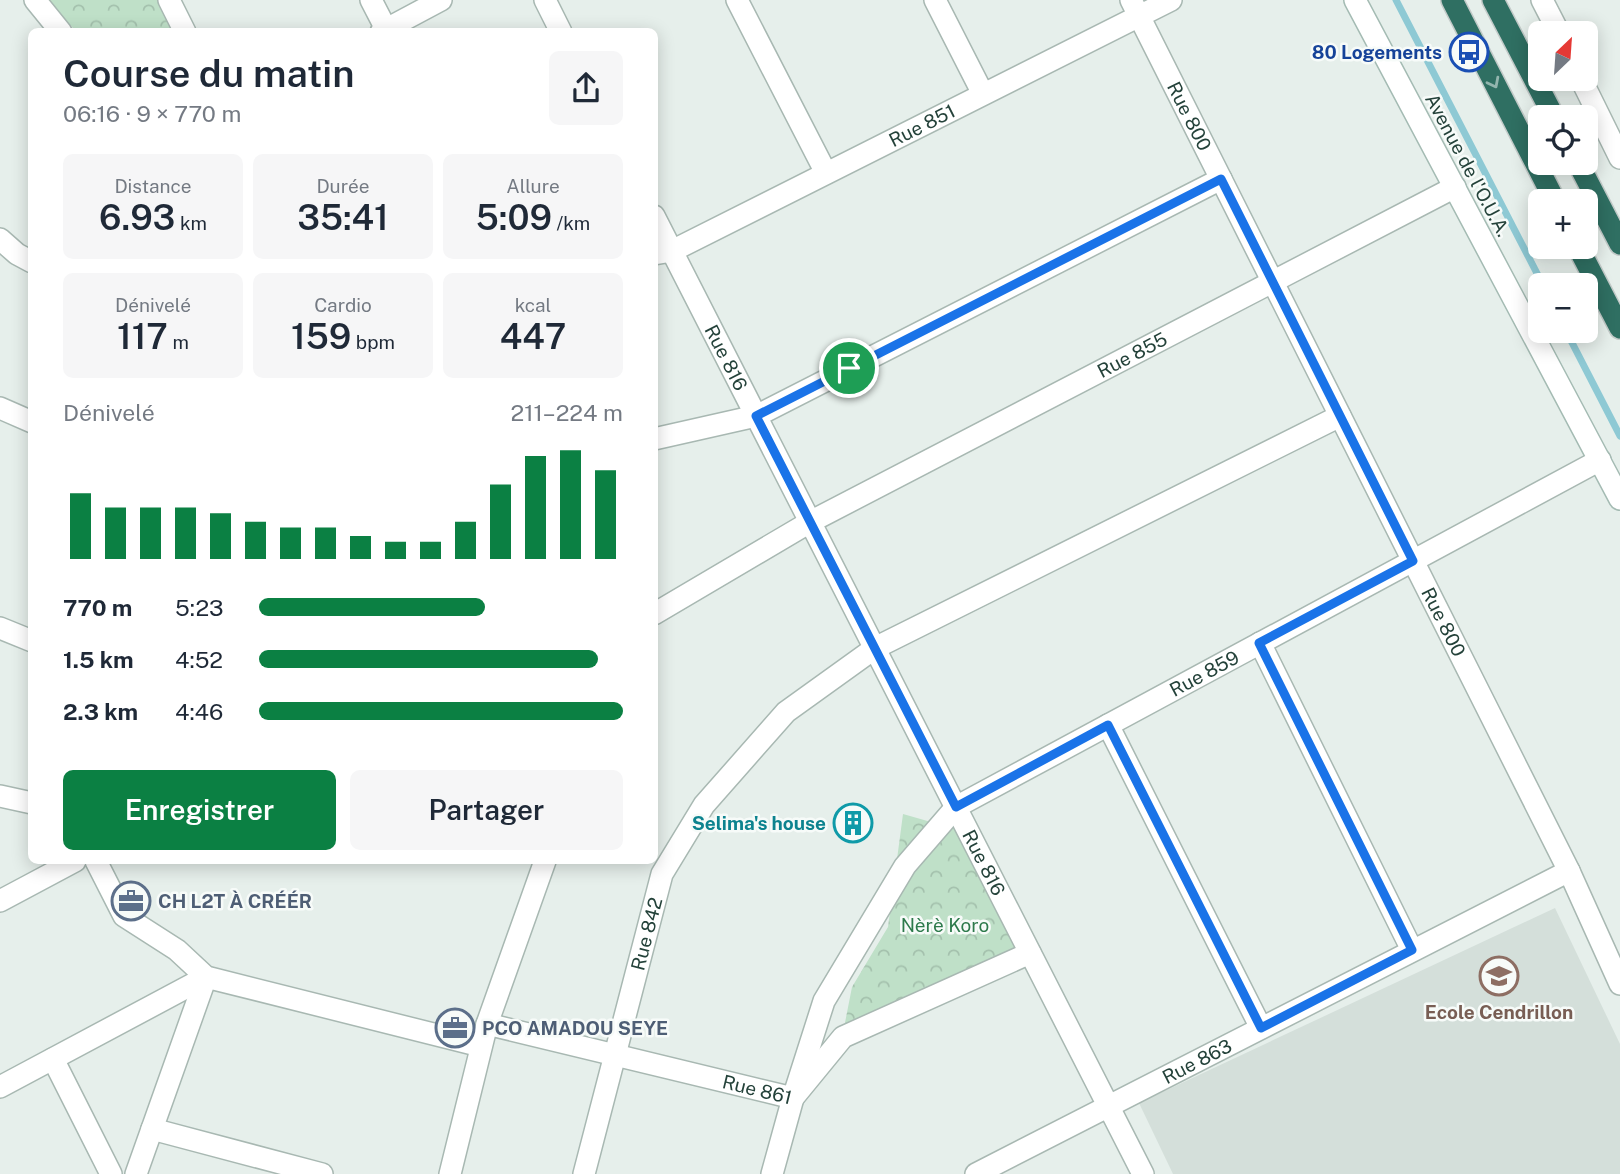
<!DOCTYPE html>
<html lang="fr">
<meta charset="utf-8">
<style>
body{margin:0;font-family:"Public Sans",sans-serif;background:#f6f6f7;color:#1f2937;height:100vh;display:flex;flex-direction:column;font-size:26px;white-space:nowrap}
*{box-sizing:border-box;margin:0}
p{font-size:23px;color:#747a83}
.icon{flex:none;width:38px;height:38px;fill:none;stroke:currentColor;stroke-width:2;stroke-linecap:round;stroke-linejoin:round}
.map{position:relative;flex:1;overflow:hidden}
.panel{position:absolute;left:28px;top:28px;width:630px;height:836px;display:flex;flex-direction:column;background:#fff;border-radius:10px;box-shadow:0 4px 18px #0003}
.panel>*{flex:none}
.needle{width:46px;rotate:25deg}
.buttons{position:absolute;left:1528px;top:21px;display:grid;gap:14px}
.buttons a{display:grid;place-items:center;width:70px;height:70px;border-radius:10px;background:#fff;box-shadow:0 4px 18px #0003;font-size:35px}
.pin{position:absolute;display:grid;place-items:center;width:60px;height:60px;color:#fff;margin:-30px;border:4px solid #fff;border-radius:50%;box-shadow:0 2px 7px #0007}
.round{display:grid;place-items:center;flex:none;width:74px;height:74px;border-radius:10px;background:#f6f6f7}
.summary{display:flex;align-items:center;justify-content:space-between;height:119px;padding:0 35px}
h1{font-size:38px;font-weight:600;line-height:52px}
.figures{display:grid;grid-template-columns:repeat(3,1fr);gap:10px;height:119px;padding:7px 35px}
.figures div{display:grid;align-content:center;border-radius:10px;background:#f6f6f7;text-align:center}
.figures b{font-size:35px;font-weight:600}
.figures small{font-size:19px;font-weight:400}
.figures p{font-size:19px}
.chart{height:196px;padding:14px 35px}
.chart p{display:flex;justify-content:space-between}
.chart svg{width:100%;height:126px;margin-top:7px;stroke:#0b8043;stroke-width:6}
.button{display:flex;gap:14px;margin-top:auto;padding:14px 35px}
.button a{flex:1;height:80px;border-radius:10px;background:#0b8043;color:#fff;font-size:28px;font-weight:600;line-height:80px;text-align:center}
.button a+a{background:#f6f6f7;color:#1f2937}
ul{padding:0 35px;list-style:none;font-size:23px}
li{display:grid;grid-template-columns:112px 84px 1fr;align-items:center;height:52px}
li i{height:18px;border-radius:9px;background:#0b8043}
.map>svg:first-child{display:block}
.built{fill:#d4dfda}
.forest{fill:url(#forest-crowns)}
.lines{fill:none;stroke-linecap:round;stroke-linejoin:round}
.stream{stroke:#8ec9d4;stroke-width:7}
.street-casing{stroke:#a8b8b2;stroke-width:24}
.secondary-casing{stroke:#a4bbb3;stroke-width:24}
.highway-casing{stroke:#c2cac8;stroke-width:24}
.street{stroke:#fff;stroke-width:21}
.secondary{stroke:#fff;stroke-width:21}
.highway{stroke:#2f6f62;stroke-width:21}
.oneway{stroke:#93b5ae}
.route-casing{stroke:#fff;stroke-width:14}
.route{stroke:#1a73e8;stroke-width:9}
.labels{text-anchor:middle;stroke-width:5;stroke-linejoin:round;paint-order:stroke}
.transit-label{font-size:19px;font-weight:bold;fill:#164399;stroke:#f7fbf9;text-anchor:end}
.street-label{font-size:19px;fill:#24423a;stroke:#f7fbf9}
.culture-label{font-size:19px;font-weight:bold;fill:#0d838f;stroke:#f7fbf9;text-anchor:end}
.service-label{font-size:19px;font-weight:bold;fill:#4e5e75;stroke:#f7fbf9;text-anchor:start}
.park-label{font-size:19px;fill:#2d7a4b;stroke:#f7fbf9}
.education-label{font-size:19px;font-weight:bold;fill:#785e54;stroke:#f7fbf9}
</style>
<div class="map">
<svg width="1620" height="1174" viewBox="0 0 1620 1174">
<defs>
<pattern id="forest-crowns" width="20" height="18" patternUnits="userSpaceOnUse" patternTransform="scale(1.75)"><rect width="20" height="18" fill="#bfe0c8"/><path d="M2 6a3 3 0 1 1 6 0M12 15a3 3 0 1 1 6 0" fill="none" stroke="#a4c1ad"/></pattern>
</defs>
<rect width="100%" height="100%" fill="#e6efeb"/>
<path class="built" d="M1555,908L1620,1044V1174H1173L1139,1103Z"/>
<path class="forest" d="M45,0H179L195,31H76Z
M903,814L966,832L982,865L1019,955L842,1038L852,987L888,927Z"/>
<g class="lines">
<path class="stream" d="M1396,0L1543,285
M1566,331L1620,436"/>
<defs>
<g id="street">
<path d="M35,0L61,32"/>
<path d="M169,0L185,32"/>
<path d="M371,0L386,29"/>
<path d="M545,0L561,32"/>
<path d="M737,0L826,173"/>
<path d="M935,0L983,94"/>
<path id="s1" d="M1131,0L1569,871L1620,984"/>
<path d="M1542,0L1559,33"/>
<path d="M381,32L441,0"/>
<path d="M1581,79L1620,158"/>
<path id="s2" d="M654,216L1143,1174"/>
<path d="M0,239L17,254L32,262"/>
<path id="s3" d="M654,254L672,251L1171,0"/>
<path d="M0,408L32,422"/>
<path d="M654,439L756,416L1221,179"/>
<path id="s4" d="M654,614L810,522L1455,187"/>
<path d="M0,628L32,641"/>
<path d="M1260,643L1412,950"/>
<path d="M1108,725L1261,1028"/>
<path d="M0,796L32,803"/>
<path d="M96,861L124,916L177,950L206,977L481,1046"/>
<path d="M0,901L75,861"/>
<path id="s5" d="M487,1024L793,1098L843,1037L1030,953"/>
<path d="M53,1059L111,1174"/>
<path d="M0,1087L206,977"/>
<path d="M152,1129L322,1174"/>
<path d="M136,1174L206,977"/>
<path d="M450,1174L487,1024L545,861"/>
<path id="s6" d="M584,1174L662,874L704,805L786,712L875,648L1340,416"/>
<path id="s7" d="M772,1174L793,1098L824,1001L905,866L956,807L1600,460"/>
<path id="s8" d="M976,1174L1569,871"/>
</g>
<path id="secondary" d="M1355,0L1620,499"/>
<path id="highway" d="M1452,0L1555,201
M1493,0L1554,117
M1578,163L1620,244
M1578,247L1620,328"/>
</defs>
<use href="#street" class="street-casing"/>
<use href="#secondary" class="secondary-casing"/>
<use href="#highway" class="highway-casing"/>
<use href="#street" class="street"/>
<use href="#secondary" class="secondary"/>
<use href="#highway" class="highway"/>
</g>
<defs><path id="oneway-chevron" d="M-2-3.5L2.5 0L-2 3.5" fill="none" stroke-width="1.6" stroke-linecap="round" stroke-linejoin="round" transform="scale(1.75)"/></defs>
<use class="oneway" href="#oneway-chevron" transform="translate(1494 83) rotate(63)"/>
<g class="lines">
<defs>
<path id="route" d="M1221,179L1413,561L1259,643L1412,950L1261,1028L1108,725L956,807L756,416Z"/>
</defs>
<use href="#route" class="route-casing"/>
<use href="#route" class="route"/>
</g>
<defs>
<symbol id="bus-ring" viewBox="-11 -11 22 22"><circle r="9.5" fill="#f7fbf9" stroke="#1a4fb4" stroke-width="1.5"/><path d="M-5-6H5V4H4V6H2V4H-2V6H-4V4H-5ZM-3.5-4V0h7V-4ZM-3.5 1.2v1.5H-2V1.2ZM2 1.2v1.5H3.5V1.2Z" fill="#1a4fb4"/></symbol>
<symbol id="building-ring" viewBox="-11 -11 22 22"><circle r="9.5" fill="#f7fbf9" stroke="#0f9aa8" stroke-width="1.5"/><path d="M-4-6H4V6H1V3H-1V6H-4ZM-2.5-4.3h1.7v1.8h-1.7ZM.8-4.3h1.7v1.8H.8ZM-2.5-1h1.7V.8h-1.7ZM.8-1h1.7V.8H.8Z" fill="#0f9aa8"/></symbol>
<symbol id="office-ring" viewBox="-11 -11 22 22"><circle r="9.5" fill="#f7fbf9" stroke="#5c6f8a" stroke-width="1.5"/><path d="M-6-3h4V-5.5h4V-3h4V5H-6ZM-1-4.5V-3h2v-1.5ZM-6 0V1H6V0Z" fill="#5c6f8a"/></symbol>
<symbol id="school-ring" viewBox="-11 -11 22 22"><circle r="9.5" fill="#f7fbf9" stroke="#8d6e63" stroke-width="1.5"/><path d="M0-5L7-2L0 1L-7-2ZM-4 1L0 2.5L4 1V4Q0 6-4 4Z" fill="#8d6e63"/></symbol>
</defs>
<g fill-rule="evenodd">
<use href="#bus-ring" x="1447" y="30" width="44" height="44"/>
<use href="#building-ring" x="831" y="801" width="44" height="44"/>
<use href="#office-ring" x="109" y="879" width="44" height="44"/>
<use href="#school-ring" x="1477" y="954" width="44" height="44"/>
<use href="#office-ring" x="433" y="1006" width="44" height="44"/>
</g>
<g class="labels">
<g class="transit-label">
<text x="1442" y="59">80 Logements</text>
</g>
<g class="street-label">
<text dy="7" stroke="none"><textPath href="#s1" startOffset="130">Rue 800</textPath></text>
<text dy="7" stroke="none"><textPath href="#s3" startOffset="298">Rue 851</textPath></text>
<text transform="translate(1468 165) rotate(62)" y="7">Avenue de l'O.U.A.</text>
<text dy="7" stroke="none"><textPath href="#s4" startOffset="544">Rue 855</textPath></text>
<text dy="7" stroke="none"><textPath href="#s2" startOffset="159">Rue 816</textPath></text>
<text dy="7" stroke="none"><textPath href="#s1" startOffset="696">Rue 800</textPath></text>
<text dy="7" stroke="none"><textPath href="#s7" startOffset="698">Rue 859</textPath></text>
<text dy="7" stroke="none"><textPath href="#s2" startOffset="726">Rue 816</textPath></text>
<text dy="7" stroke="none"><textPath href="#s6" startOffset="248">Rue 842</textPath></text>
<text dy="7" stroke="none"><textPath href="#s8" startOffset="248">Rue 863</textPath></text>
<text dy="7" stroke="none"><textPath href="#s5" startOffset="278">Rue 861</textPath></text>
</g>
<g class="culture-label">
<text x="826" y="830">Selima's house</text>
</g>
<g class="service-label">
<text x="158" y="908">CH L2T À CRÉÉR</text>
<text x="482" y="1035">PCO AMADOU SEYE</text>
</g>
<g class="park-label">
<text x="945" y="932">Nèrè Koro</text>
</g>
<g class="education-label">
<text x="1499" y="1019">Ecole Cendrillon</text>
</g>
</g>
</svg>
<div class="buttons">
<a><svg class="needle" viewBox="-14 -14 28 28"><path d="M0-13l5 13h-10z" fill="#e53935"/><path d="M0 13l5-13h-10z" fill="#747a83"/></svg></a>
<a><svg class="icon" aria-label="locate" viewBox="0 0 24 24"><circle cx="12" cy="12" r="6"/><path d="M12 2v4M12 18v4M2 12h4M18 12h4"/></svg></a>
<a>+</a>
<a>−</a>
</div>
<div class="pin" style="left:849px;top:368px;background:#1e9e55"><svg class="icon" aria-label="arrive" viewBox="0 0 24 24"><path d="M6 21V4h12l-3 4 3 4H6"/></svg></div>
<section class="panel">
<div class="summary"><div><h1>Course du matin</h1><p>06:16 · 9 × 770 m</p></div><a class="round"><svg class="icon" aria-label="share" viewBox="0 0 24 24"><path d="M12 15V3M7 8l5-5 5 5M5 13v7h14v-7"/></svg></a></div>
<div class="figures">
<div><p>Distance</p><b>6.93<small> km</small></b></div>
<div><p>Durée</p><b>35:41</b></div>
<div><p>Allure</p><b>5:09<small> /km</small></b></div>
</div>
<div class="figures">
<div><p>Dénivelé</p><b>117<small> m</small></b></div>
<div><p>Cardio</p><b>159<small> bpm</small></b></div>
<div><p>kcal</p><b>447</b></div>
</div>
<div class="chart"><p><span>Dénivelé</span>211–224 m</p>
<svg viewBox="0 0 160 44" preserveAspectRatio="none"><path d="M5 44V21M15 44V26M25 44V26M35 44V26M45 44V28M55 44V31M65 44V33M75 44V33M85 44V36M95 44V38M105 44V38M115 44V31M125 44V18M135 44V8M145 44V6M155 44V13"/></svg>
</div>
<ul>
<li><b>770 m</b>5:23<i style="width:62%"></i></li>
<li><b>1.5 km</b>4:52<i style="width:93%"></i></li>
<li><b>2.3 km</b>4:46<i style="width:100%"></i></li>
</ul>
<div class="button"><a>Enregistrer</a><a>Partager</a></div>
</section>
</div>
